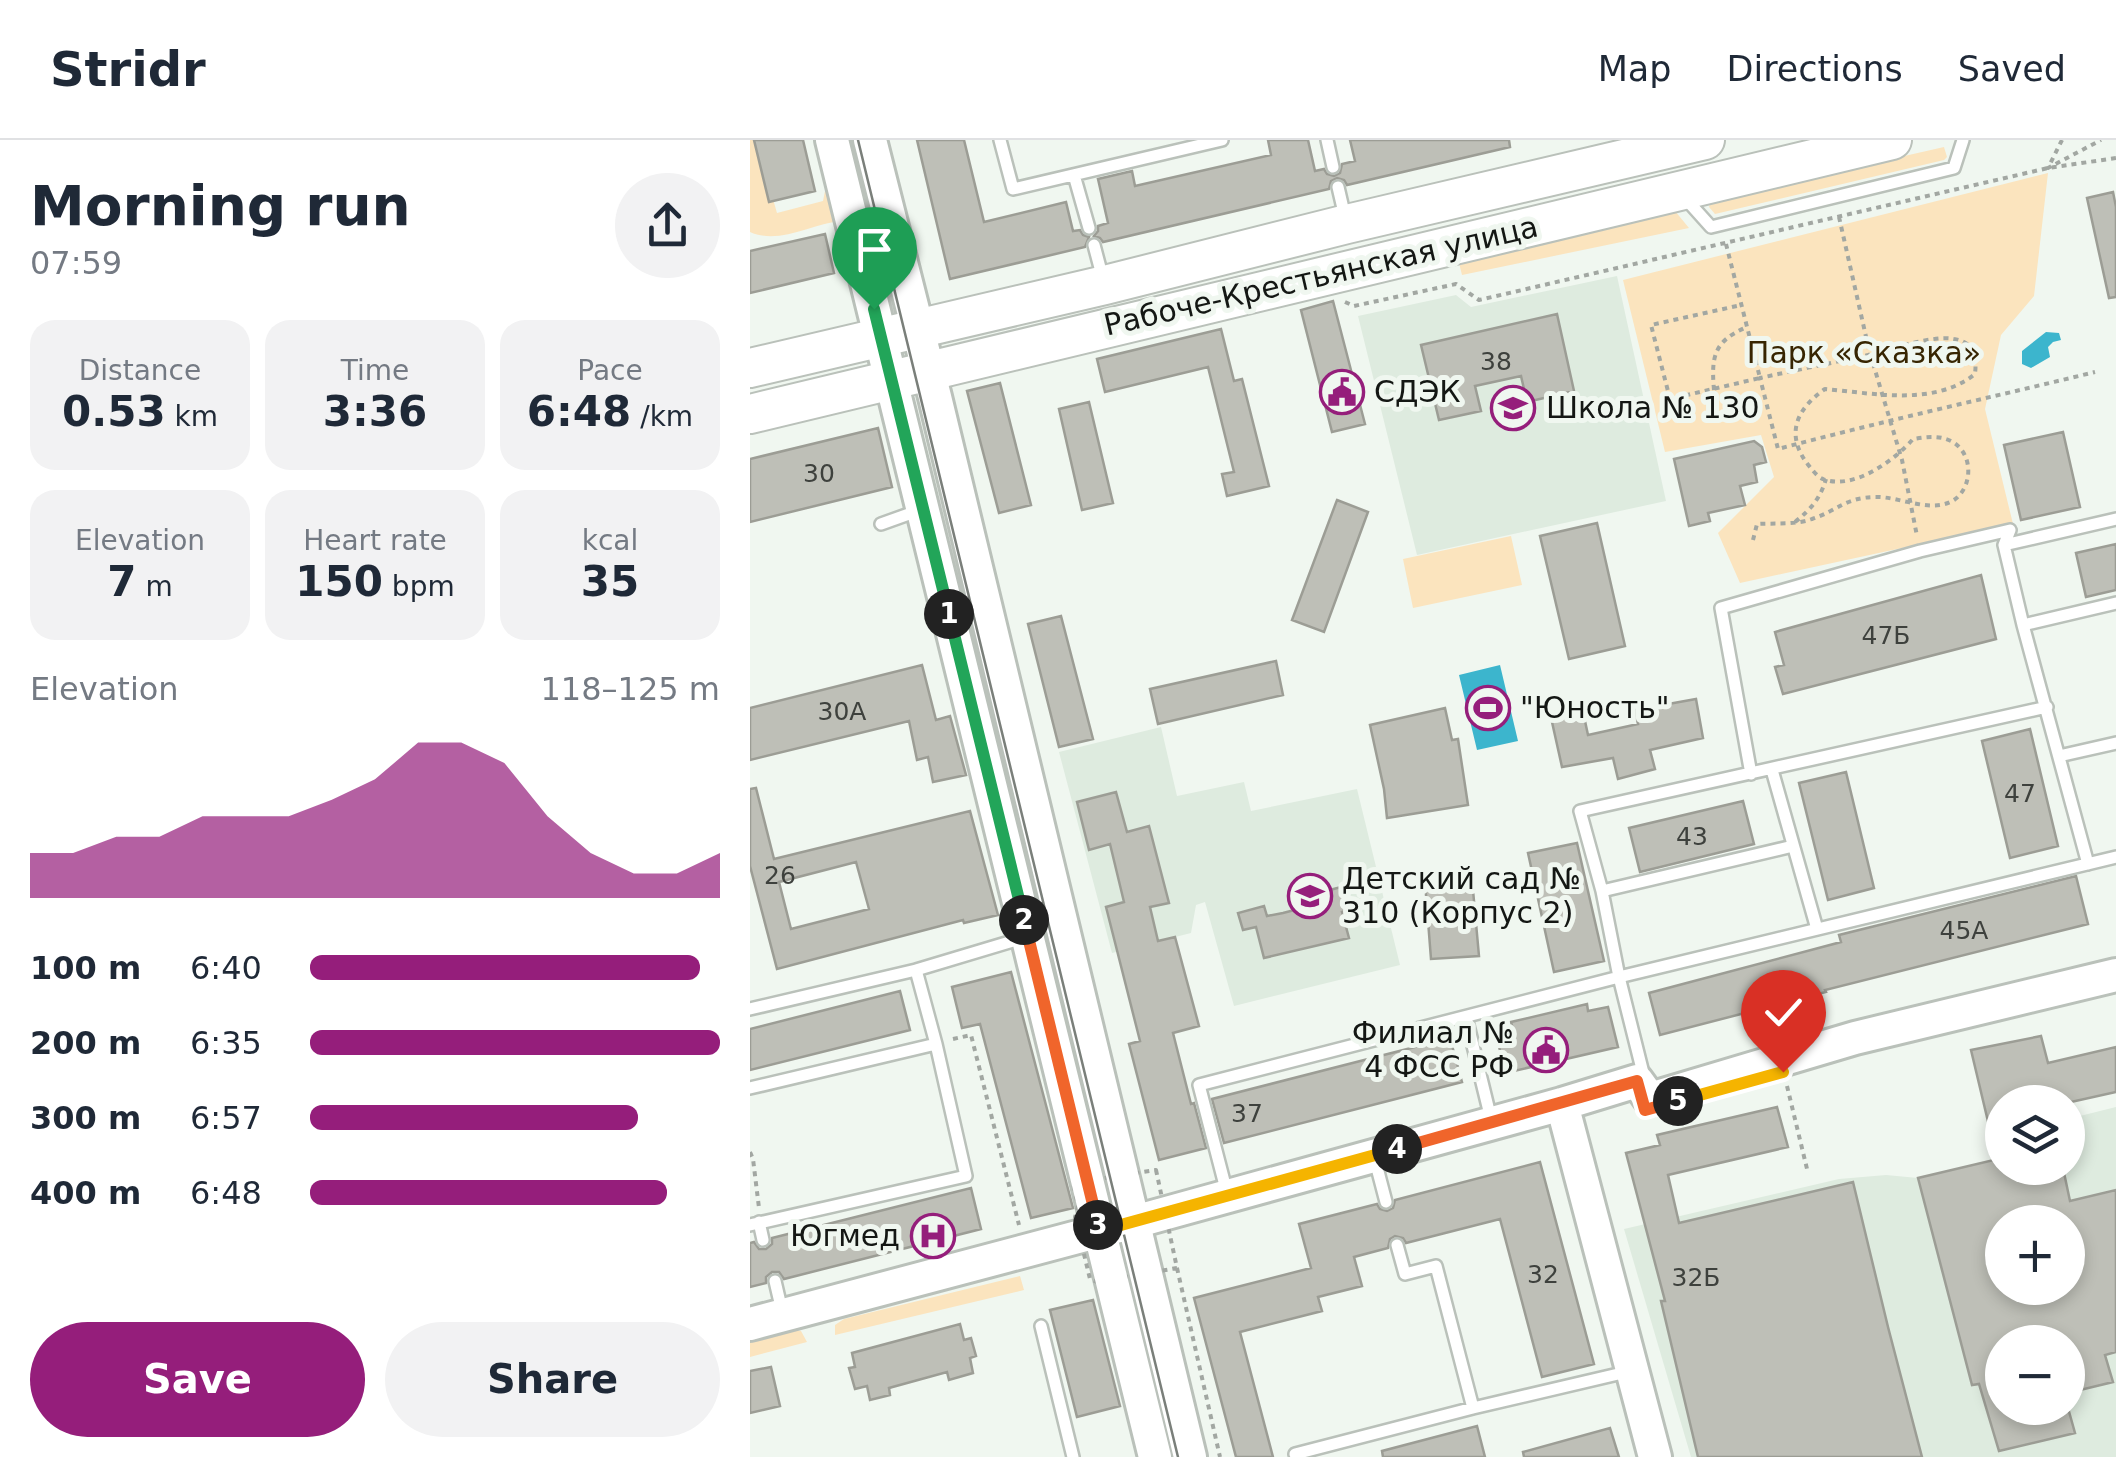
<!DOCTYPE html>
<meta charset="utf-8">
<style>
body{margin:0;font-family:"DejaVu Sans",sans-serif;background:#f2f2f3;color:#1f2937;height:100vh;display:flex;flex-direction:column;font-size:38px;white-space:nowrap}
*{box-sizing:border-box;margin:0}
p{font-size:32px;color:#747a83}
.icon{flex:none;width:55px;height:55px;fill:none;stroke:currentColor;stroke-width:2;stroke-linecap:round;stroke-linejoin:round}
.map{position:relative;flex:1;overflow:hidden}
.panel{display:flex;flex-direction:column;background:#fff;width:750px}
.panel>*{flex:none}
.fabs{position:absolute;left:1235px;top:945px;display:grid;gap:20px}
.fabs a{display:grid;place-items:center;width:100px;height:100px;border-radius:50%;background:#fff;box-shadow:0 5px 15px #0003;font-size:50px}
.pin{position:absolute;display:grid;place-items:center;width:85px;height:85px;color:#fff;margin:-102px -42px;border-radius:50% 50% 50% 0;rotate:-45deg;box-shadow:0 0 10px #0007}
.pin .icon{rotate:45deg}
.km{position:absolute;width:50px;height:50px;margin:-25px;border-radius:50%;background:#222;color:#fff;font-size:28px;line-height:50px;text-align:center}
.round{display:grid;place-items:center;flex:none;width:105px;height:105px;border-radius:52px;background:#f2f2f3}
.head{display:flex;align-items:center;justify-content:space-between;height:170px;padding:0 30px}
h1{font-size:55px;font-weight:800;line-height:75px}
.metrics{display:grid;grid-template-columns:repeat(3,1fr);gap:15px;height:170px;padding:10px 30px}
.metrics div{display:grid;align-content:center;border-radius:25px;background:#f2f2f3;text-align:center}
.metrics b{font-size:42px;font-weight:800}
.metrics small{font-size:28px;font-weight:400}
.metrics p{font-size:28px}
.chart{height:280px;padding:20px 30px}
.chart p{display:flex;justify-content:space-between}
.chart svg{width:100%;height:180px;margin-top:10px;fill:#951e7b;opacity:.7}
.button{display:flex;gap:20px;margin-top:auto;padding:20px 30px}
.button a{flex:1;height:115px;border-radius:60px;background:#951e7b;color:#fff;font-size:40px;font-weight:800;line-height:115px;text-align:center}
.button a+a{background:#f2f2f3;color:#1f2937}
ul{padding:0 30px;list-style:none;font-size:32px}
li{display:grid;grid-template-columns:160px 120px 1fr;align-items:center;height:75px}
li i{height:25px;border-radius:12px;background:#951e7b}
header{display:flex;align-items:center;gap:60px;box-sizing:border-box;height:140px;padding:0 50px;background:#fff;border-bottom:2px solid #e0e1e3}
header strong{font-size:48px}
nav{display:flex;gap:55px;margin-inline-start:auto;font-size:35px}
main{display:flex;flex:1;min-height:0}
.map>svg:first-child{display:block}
.built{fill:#deebdf;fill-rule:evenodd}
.green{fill:#fbe4be}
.water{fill:#3cb5cd}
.building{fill:#bebfb7;stroke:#9c9d95;stroke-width:2.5;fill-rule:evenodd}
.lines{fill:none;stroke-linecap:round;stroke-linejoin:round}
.lane-casing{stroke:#bac1ba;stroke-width:16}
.secondary-casing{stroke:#bac1ba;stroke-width:38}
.primary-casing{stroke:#bac1ba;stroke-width:42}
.path{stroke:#a2a7a2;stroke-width:4;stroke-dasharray:5 5;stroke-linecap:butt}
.lane{stroke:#fff;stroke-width:11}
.secondary{stroke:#fff;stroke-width:32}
.primary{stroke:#fff;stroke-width:38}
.tram{stroke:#7a7f7a;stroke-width:2.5}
.split-1-casing{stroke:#fff;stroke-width:20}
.split-2-casing{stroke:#fff;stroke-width:20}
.split-3-casing{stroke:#fff;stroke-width:20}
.split-4-casing{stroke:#fff;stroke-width:20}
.split-5-casing{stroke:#fff;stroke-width:20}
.split-6-casing{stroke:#fff;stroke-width:20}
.split-1{stroke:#22a559;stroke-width:12}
.split-2{stroke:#22a559;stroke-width:12}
.split-3{stroke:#f0652b;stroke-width:12}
.split-4{stroke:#f5b400;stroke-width:12}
.split-5{stroke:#f0652b;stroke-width:12}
.split-6{stroke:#f5b400;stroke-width:12}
.labels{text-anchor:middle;stroke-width:10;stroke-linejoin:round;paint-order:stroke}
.number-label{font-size:25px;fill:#3e413d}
.street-label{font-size:30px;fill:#141714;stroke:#f0f7f0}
.park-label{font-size:30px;fill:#372502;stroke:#f0f7f0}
.poi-label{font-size:30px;fill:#141714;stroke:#f0f7f0;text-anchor:start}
</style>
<header>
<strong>Stridr</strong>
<nav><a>Map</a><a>Directions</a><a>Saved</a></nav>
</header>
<main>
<section class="panel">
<div class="head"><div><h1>Morning run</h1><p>07:59</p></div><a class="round"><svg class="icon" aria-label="share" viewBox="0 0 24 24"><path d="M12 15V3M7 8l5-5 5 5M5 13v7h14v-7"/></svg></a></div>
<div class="metrics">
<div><p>Distance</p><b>0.53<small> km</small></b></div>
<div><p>Time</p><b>3:36</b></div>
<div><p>Pace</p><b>6:48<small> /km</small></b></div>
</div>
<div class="metrics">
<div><p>Elevation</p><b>7<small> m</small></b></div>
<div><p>Heart rate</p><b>150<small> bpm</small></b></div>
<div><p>kcal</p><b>35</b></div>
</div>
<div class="chart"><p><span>Elevation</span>118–125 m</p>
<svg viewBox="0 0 160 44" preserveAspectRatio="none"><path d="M0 44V33L10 33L20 29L30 29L40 24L50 24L60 24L70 20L80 15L90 6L100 6L110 11L120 24L130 33L140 38L150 38L160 33V44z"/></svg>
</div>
<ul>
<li><b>100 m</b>6:40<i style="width:95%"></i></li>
<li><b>200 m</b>6:35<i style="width:100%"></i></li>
<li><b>300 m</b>6:57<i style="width:80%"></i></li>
<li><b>400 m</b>6:48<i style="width:87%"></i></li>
</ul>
<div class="button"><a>Save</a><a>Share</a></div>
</section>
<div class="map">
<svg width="1366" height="1317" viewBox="0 0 1366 1317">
<rect width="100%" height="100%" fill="#f0f7f0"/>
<path class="built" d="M867,136L916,361L667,415L608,176L706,155L721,167Z
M411,587L427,656L494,642L501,671L607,649L650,825L484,866L455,762L446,765L441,793L362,813L309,612Z
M1291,896L1308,962H1252V1028H1318V979L1366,967V1317H941L874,1089L1089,1039L1136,1035L1168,1038L1247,1020L1221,909ZM1252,1082H1318V1148H1252ZM1252,1202H1318V1268H1252Z"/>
<path class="green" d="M0,0H6L27,73L73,61L78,36L91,81C61,84 29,105 0,92Z
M1194,7L1197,17L1194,20L965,74L959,67L961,60Z
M1298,33L1284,156L1251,195L1235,269L1263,384L990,443L968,393L1024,337L1011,295L915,312L873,140Z
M925,71L939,88L712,135L708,119Z
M761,396L772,445L663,468L653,419Z
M270,1136L274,1150L85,1195V1185L94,1179Z
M45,1190L51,1191L57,1202L0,1217V1202Z"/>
<path class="water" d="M1296,192L1309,193L1311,200L1303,202L1298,207L1300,217L1281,228L1272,224V211Z
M750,525L768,601L727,610L709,535Z"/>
<path class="building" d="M4,0H53L65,51L19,62Z
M167,0H214L234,82L316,62L323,91L330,90L333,95L339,97L335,107L200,139Z
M518,0H558L565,31L574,29L577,34L584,36L590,33L592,24L605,21L600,0H759L760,7L597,45L594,40L587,38L581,41L579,49L353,102L350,98L344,96L348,91V86L358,83L348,39L382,31L385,46L521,15Z
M1363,52L1366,67V157L1359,158L1337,58Z
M75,94L84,133L0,153V111Z
M583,161L615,284L582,292L551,170Z
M807,174L824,251L777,262L771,236L725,246L731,271L689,280L671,205Z
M471,189L484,241L492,239L519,346L477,356L472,334L484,332L458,227L355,252L347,219Z
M250,243L281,365L249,373L217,251Z
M339,262L363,363L332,370L309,269Z
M128,288L142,347L0,382V319Z
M1313,292L1330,367L1271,380L1254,305Z
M1004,301L1012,307L1016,322L1004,325L1007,342L990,346L995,365L958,373L960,381L939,386L924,319Z
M587,360L618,372L574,492L542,480Z
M847,383L875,506L819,519L790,396Z
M1366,404V450L1336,457L1326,413Z
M1231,435L1246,499L1033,554L1025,527L1034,525L1025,492Z
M311,476L343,599L309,607L278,484Z
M526,521L533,555L408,584L400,549Z
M172,525L186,580L200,576L216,635L183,642L178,617L167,620L159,581L0,620V568Z
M946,559L953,598L900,610L905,629L868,639L863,618L812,627L800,573L832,567L838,595L888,584L885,570Z
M695,568L702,600L708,599L718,665L637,678L634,649L620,585Z
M1280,589L1308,706L1260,718L1232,601Z
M1096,632L1124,748L1078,760L1049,643Z
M6,648L24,719L220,671L248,775L214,783L213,780L27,829L0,726V649ZM106,722L119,769L41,789L29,742Z
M366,652L377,692L399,686L419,763L400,767L408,801L425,797L449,886L423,893L441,964L444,963L456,1008L409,1020L379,904L390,901L356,767L374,762L360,704L339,710L327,662Z
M993,661L1004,704L890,732L879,688Z
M827,703L854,821L804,832L778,713Z
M1326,736L1338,784L1075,850L1076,852L910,895L899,853L1091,802L1089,795Z
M722,739L729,816L681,819L675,742Z
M595,746L601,770L592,772L599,798L514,818L506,787L493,790L488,773L514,766L517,776L533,773L575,762L572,752Z
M261,832L323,1068L281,1078L230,884L212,888L202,847Z
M150,851L160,890L0,930V889Z
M837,864L838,871L858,867L868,907L755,933L746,893L763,889L761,882Z
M1291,896L1298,923L1366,907V952L1321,962H1252V1014L1246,1015L1221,910Z
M700,898L712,942L474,1003L462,959Z
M1027,967L1038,1007L918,1035L929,1083L1103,1042L1138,1187L1172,1317H948L911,1161H915L876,1013L910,1005L907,995Z
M1252,1018V1028H1313L1320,1061L1366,1050V1212L1355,1215L1363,1242L1318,1253V1202H1252V1268H1318L1325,1293L1249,1311L1229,1244L1222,1245L1168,1038ZM1252,1082H1318V1148H1252Z
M790,1022L844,1224L792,1237L750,1079L656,1103L653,1098L645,1096L640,1099L638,1108L604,1117L612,1146L568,1157L572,1171L490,1192L523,1317H486L444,1158L561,1128L549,1084L627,1064L630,1069L637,1071L643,1068L645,1060Z
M221,1048L231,1089L34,1139L29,1132H22L16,1137V1143L0,1147V1103L4,1102L9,1109H16L22,1104V1098Z
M343,1160L370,1266L327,1277L300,1170Z
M210,1184L214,1200L221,1198L226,1216L220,1218L223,1233L199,1240L197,1232L139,1248L140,1255L120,1260L117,1246L105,1249L99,1228L105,1227L102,1213Z
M21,1227L30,1266L0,1273V1231Z
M727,1286L735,1317H633L632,1311Z
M860,1288L869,1317H774L773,1312Z"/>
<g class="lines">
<defs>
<path id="lane" d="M250,0L263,49L472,0
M577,0L583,27
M324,35L339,88
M588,47L595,77
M935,58L961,87L1204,28L1213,0
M344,105L353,139
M131,384L170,370
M1273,485L1366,463
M1297,567L830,671L852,751L869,837L1366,717
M1309,616L1366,603
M1022,630L1067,789
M1001,634L971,468L1170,411L1260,390L1254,405
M1338,724L1273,485L1254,405L1366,379
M852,751L1043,706
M166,830L276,797
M0,869L166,830L186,904L216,1036L0,1085
M716,877L741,979
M0,948L186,904
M625,1020L636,1062
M477,1053L449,945L869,837L895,941
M9,1082L13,1100
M647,1105L655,1134L686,1126L723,1268
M25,1141L32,1171
M291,1186L323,1317
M545,1314L723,1268L881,1231"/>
<path id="secondary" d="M82,0L405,1317
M120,0L185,257L440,1317
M812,964L905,1317
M0,1184L384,1082L812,964L887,941L900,959L1105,898L1366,835"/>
<path id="primary" d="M0,228L355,145L597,84L955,0
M0,274L1142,0"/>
</defs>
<use href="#lane" class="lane-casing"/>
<use href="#secondary" class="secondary-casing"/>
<use href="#primary" class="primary-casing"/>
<path class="path" d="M1312,0L1298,28L1351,0
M1089,77L1119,210L1152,320L1167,396
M976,104L1010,238L920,259L901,185L991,165
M595,162L604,166L706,144L729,160L1298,28L1366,18
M964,250C961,216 964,201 997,187
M1045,382C1061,369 1070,359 1076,339
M1003,400L1007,384C1024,383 1046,385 1062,379C1089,370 1095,357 1127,357C1151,357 1182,374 1204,360C1224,346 1223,312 1201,301C1189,295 1176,297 1163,299C1145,320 1103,351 1073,339C1067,337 1060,327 1056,322C1035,292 1048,268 1075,249C1123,253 1184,267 1225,234C1227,216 1224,202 1204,199C1183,195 1140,209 1118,215C1082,223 1046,230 1010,238L1028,309C1133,281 1239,258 1345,232
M203,899L221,895L269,1085
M1037,946L1058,1033
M0,1012L3,1019L9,1068
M406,1030L427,1128L347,1142L340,1139L325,1077L328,1066L323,1043Z
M427,1128L470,1317"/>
<use href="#lane" class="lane"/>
<use href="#secondary" class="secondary"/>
<use href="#primary" class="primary"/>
<path class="tram" d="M108,0L428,1317"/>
</g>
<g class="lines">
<defs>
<path id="split-1" d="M124,169L199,474"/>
<path id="split-2" d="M199,474L274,780"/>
<path id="split-3" d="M274,780L348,1085"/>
<path id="split-4" d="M348,1085L349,1091L647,1009"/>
<path id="split-5" d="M647,1009L887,941L895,970L928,961"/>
<path id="split-6" d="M928,961L1033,932"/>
</defs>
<use href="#split-1" class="split-1-casing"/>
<use href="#split-2" class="split-2-casing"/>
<use href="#split-3" class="split-3-casing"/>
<use href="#split-4" class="split-4-casing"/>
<use href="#split-5" class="split-5-casing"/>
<use href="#split-6" class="split-6-casing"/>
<use href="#split-1" class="split-1"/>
<use href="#split-2" class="split-2"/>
<use href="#split-3" class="split-3"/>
<use href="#split-4" class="split-4"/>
<use href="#split-5" class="split-5"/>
<use href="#split-6" class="split-6"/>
</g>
<defs>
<symbol id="civic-ring" viewBox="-11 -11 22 22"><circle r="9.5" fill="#f0f7f0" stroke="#951e7b" stroke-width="1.5"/><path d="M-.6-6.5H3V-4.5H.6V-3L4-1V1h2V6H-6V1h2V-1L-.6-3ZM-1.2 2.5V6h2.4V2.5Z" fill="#951e7b"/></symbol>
<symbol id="school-ring" viewBox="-11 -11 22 22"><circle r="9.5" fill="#f0f7f0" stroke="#951e7b" stroke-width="1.5"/><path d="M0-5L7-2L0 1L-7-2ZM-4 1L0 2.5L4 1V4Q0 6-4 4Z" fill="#951e7b"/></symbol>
<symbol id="stadium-ring" viewBox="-11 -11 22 22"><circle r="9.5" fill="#f0f7f0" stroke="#951e7b" stroke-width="1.5"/><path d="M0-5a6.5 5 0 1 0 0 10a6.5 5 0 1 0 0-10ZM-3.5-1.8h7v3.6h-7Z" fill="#951e7b"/></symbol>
<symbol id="hospital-ring" viewBox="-11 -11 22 22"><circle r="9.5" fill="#f0f7f0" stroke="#951e7b" stroke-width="1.5"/><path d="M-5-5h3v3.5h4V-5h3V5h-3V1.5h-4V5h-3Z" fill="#951e7b"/></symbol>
</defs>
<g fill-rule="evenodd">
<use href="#civic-ring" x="567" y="227" width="50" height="50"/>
<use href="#school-ring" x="738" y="243" width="50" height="50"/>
<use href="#stadium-ring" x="713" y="543" width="50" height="50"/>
<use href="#school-ring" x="535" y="731" width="50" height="50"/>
<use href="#civic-ring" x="771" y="885" width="50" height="50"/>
<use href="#hospital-ring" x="158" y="1071" width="50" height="50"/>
</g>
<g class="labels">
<g class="number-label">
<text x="746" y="230">38</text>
<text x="69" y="342">30</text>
<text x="1136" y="504">47Б</text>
<text x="92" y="580">30А</text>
<text x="1270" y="662">47</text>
<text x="942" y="705">43</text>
<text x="30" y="744">26</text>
<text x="1214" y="799">45А</text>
<text x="497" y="982">37</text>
<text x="793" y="1143">32</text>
<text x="946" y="1146">32Б</text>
</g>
<g class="street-label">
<text transform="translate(571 136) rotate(-13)" y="10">Рабоче-Крестьянская улица</text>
</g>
<g class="park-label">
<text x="1114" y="223">Парк «Сказка»</text>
</g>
<g class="poi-label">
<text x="624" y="262">СДЭК</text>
<text x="796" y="278">Школа № 130</text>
<text x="770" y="578">"Юность"</text>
<text x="592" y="749">Детский сад №<tspan x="592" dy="34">310 (Корпус 2)</tspan></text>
<text x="764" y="903" text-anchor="end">Филиал №<tspan x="764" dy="34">4 ФСС РФ</tspan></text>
<text x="150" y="1106" text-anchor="end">Югмед</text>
</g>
</g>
</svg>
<div class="fabs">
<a><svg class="icon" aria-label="layers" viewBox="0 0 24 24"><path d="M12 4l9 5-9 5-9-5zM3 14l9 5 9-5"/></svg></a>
<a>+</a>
<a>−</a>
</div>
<div class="pin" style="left:124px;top:169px;background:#1e9e55"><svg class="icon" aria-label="arrive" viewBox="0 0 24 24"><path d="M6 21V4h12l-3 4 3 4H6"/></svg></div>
<div class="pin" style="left:1033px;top:932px;background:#d93025"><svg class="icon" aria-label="check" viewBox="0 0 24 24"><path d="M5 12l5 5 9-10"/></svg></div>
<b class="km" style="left:199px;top:474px">1</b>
<b class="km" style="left:274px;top:780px">2</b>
<b class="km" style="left:348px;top:1085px">3</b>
<b class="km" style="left:647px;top:1009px">4</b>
<b class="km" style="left:928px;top:961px">5</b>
</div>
</main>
